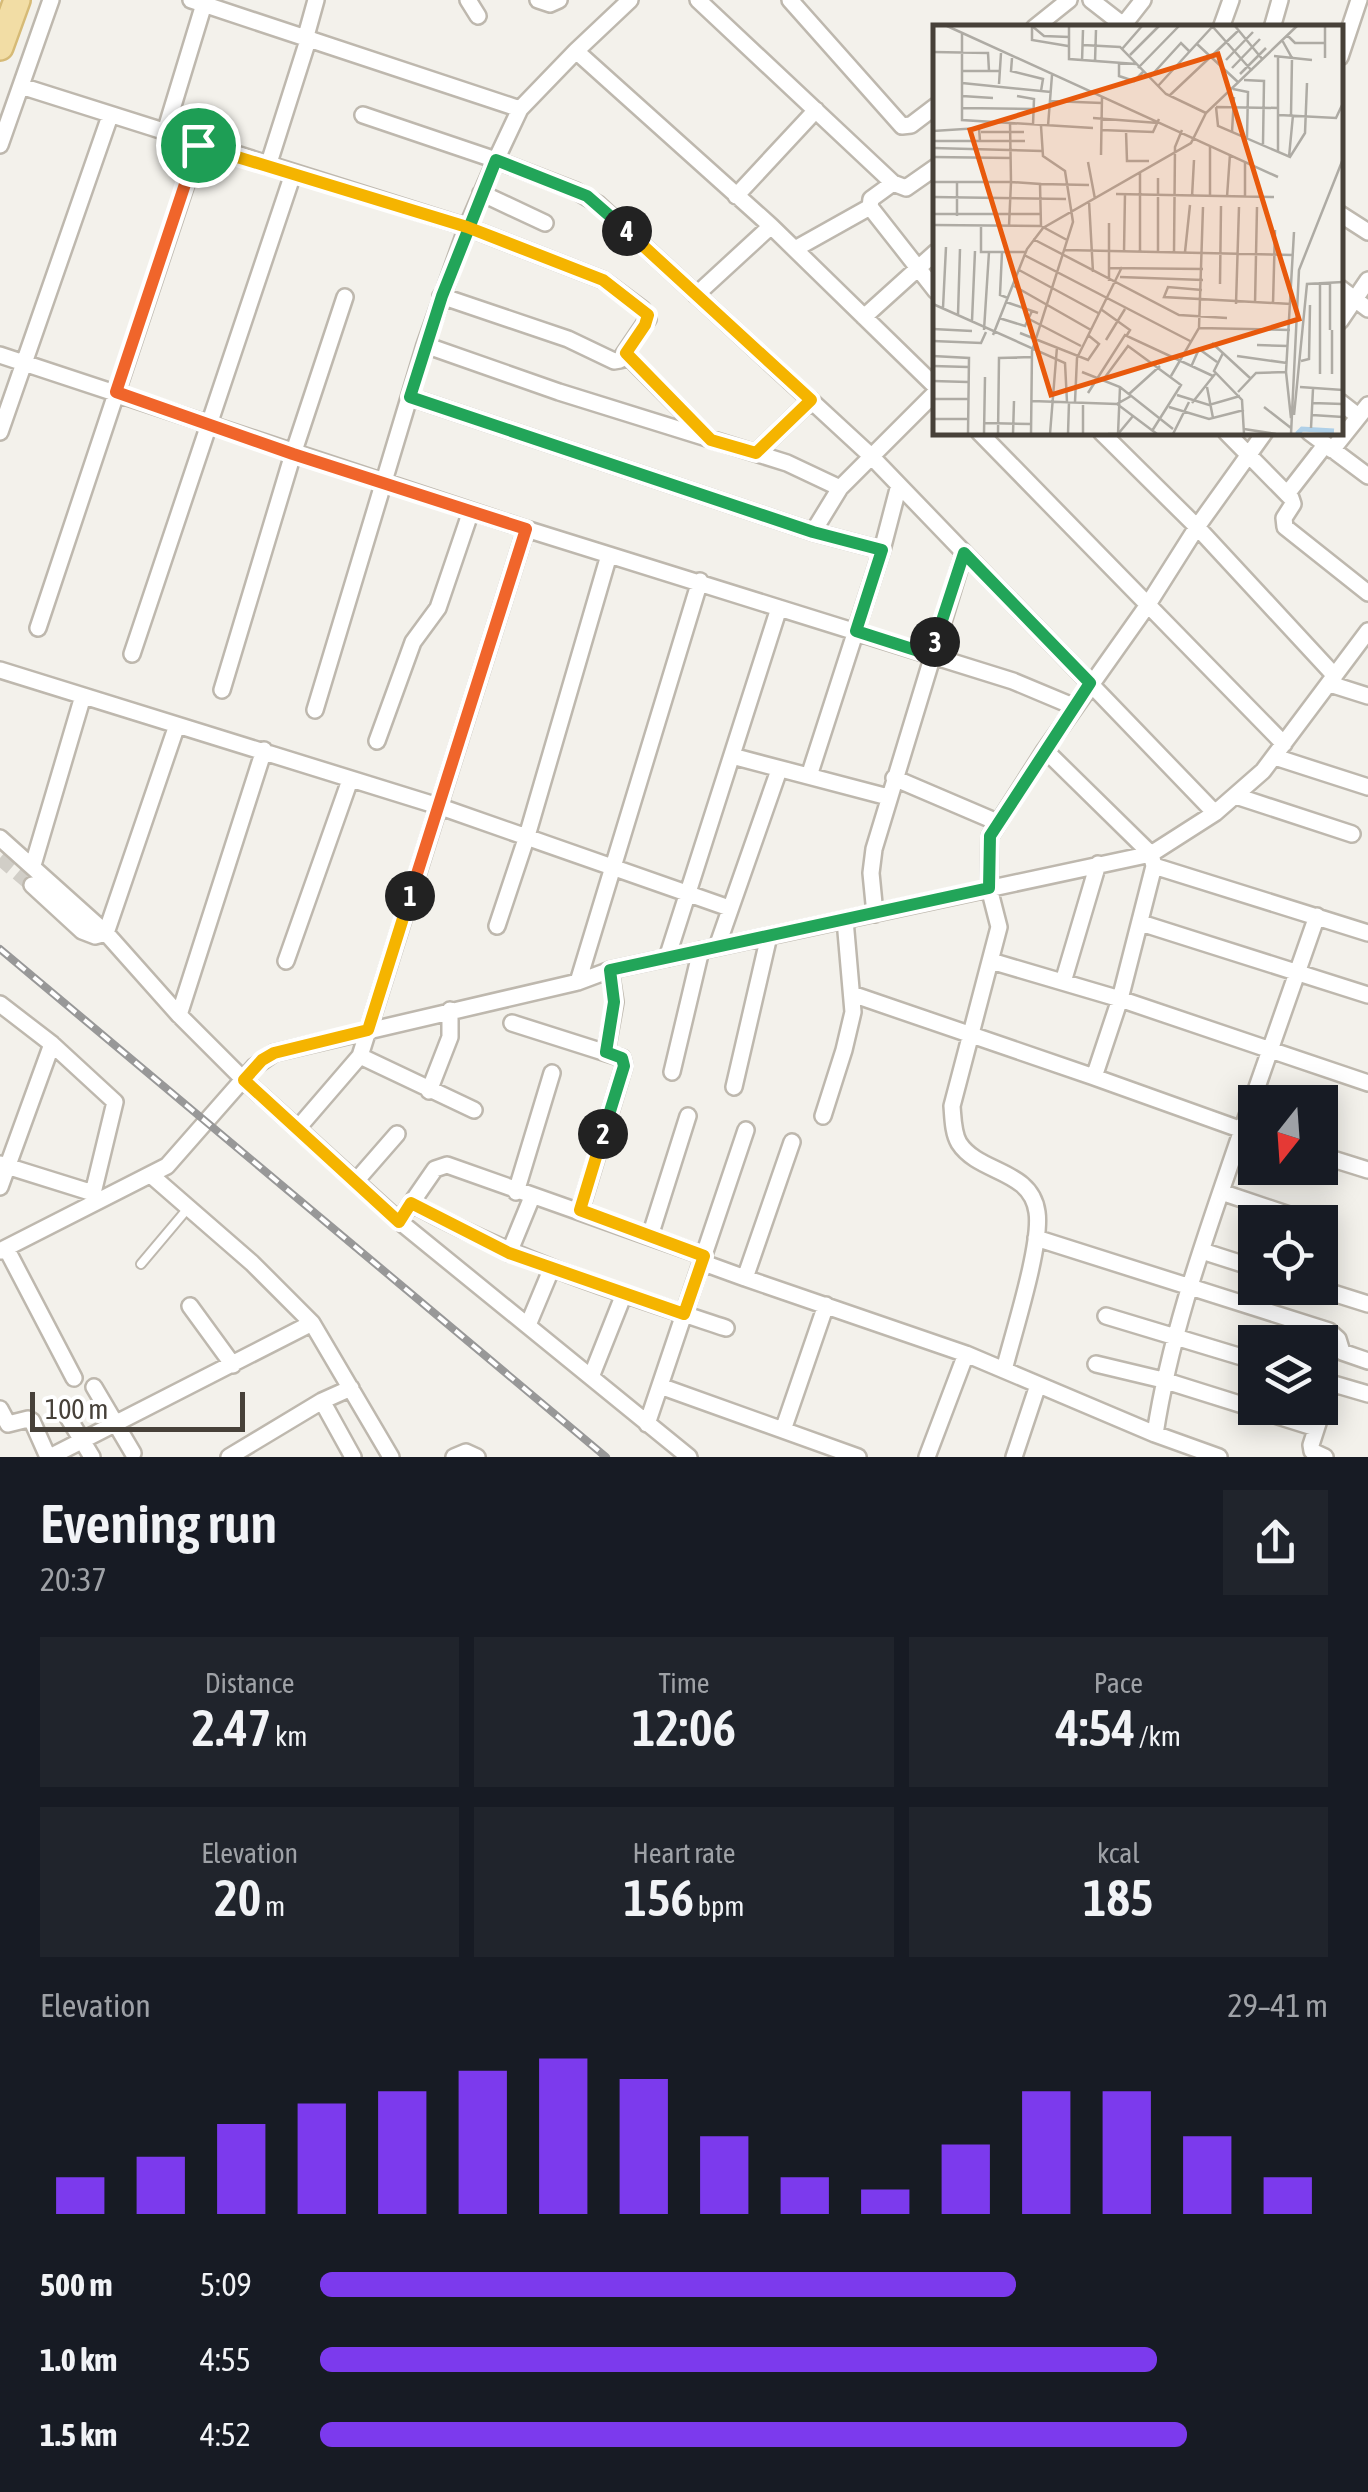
<!DOCTYPE html>
<meta charset="utf-8">
<style>
body{margin:0;font-family:"Asap Condensed",sans-serif;background:#20242c;color:#f1f3f6;height:100vh;display:flex;flex-direction:column;font-size:38px;white-space:nowrap}
*{box-sizing:border-box;margin:0}
p{font-size:32px;color:#9ea1a6}
.icon{flex:none;width:55px;height:55px;fill:none;stroke:currentColor;stroke-width:2;stroke-linecap:round;stroke-linejoin:round}
.map{position:relative;height:1457px;overflow:hidden}
.panel{display:flex;flex-direction:column;background:#171b24;flex:1}
.panel>*{flex:none}
.needle{width:65px;rotate:197deg}
.fabs{position:absolute;left:1238px;top:1085px;display:grid;gap:20px}
.fabs a{display:grid;place-items:center;width:100px;height:100px;border-radius:0px;background:#171b24;box-shadow:0 5px 25px #0003;font-size:50px}
.scale{position:absolute;left:30px;bottom:25px;width:215px;box-sizing:border-box;padding-left:10px;border:5px solid #474139;border-top:0;font-size:28px;line-height:35px;white-space:nowrap;color:#474139;-webkit-text-stroke:8px #fff;paint-order:stroke}
.pin{position:absolute;display:grid;place-items:center;width:85px;height:85px;color:#fff;margin:-42px;border:5px solid #fff;border-radius:50%;box-shadow:0 2px 10px #0007}
.km{position:absolute;width:50px;height:50px;margin:-25px;border-radius:50%;background:#222;color:#fff;font-size:28px;line-height:50px;text-align:center}
.round{display:grid;place-items:center;flex:none;width:105px;height:105px;border-radius:0px;background:#20242c}
.headline{display:flex;align-items:center;justify-content:space-between;height:170px;padding:0 40px}
h1{font-size:55px;font-weight:600;line-height:75px}
.figures{display:grid;grid-template-columns:repeat(3,1fr);gap:15px;height:170px;padding:10px 40px}
.figures div{display:grid;align-content:center;border-radius:0px;background:#20242c;text-align:center}
.figures b{font-size:50px;font-weight:600}
.figures small{font-size:28px;font-weight:400}
.figures p{font-size:28px}
.chart{height:280px;padding:20px 40px}
.chart p{display:flex;justify-content:space-between}
.chart svg{width:100%;height:180px;margin-top:10px;stroke:#7c3aed;stroke-width:6}
ul{padding:0 40px;list-style:none;font-size:32px}
li{display:grid;grid-template-columns:160px 120px 1fr;align-items:center;height:75px}
li i{height:25px;border-radius:12px;background:#7c3aed}
.map>svg:first-child{display:block}
.lines{fill:none;stroke-linecap:round;stroke-linejoin:round}
.street-tunnel{stroke:#d1cec7;stroke-width:15;stroke-dasharray:15 8;stroke-linecap:butt}
.lane-casing{stroke:#beb8ae;stroke-width:12}
.street-casing{stroke:#beb8ae;stroke-width:20}
.primary-casing{stroke:#d6ba76;stroke-width:30}
.lane{stroke:#fff;stroke-width:8}
.street{stroke:#fff;stroke-width:15}
.primary{stroke:#f2dda5;stroke-width:25}
.rail-casing{stroke:#989898;stroke-width:8}
.rail{stroke:#fff;stroke-width:4;stroke-dasharray:11;stroke-linecap:butt}
.split-1-casing{stroke:#fff;stroke-width:20}
.split-2-casing{stroke:#fff;stroke-width:20}
.split-3-casing{stroke:#fff;stroke-width:20}
.split-4-casing{stroke:#fff;stroke-width:20}
.split-5-casing{stroke:#fff;stroke-width:20}
.split-1{stroke:#f0652b;stroke-width:12}
.split-2{stroke:#f5b400;stroke-width:12}
.split-3{stroke:#22a559;stroke-width:12}
.split-4{stroke:#22a559;stroke-width:12}
.split-5{stroke:#f5b400;stroke-width:12}
.inset-river{fill:none;stroke:#afd0e8;stroke-width:5}
.inset-road{fill:none;stroke:#aeaba4;stroke-width:2.5}
.view{fill:#e8590c;fill-opacity:0.15;stroke:#e8590c;stroke-width:5}
.inset-edge{fill:none;stroke:#474139;stroke-width:5}
</style>
<div class="map">
<svg width="1368" height="1457" viewBox="0 0 1368 1457">
<rect width="100%" height="100%" fill="#f3f1eb"/>
<g class="lines">
<path class="street-tunnel" d="M0,858L32,885"/>
<defs>
<path id="lane" d="M141,1264L189,1207"/>
<path id="street" d="M191,0L520,109
M468,0L478,16
M538,0L550,4L559,0
M698,0L893,183L906,188L936,167
M790,0L902,126L911,125L936,106
M1091,0L1127,28
M1034,28L1069,0
M1121,28L1143,0
M1221,28L1231,0
M1272,28L1280,0
M306,36L316,0
M576,51L771,226L936,387
M1340,57L1359,0
M21,86L467,227L603,280L642,309L648,319L620,360L614,361L568,339L441,296
M363,115L496,160L576,191L598,204L870,455L1215,813
M165,132L204,4
M0,145L51,0
M268,166L309,37
M893,183L871,199L870,207L936,291
M481,193L545,223
M736,196L816,110
M1340,214L1368,232
M795,249L870,207
M1340,288L1368,309
M696,295L771,226
M864,317L936,252
M1340,321L1368,280
M425,345L559,392L787,463L840,488
M625,353L710,439
M0,355L526,529L1013,681L1075,707
M410,397L813,532L882,550
M1340,402L1358,416
M0,432L110,116
M979,432L1284,744
M1101,432L1197,527L1335,676
M1226,432L1291,498L1293,504L1284,518L1285,527L1368,593
M1309,432L1368,476
M1332,450L1368,405
M756,453L811,400
M1287,494L1325,445
M813,532L840,488L936,392
M38,628L199,145
M132,654L293,174
M0,670L438,806L729,908
M1330,684L1368,696
M222,690L293,454L345,297
M315,710L425,345L467,227L496,160L520,109L576,51L630,0
M377,741L413,642L438,608L471,511
M1045,750L1151,854L1154,866L1368,933
M732,756L888,797
M1275,757L1368,787
M809,776L882,550L899,485
M894,778L997,822
M1236,796L1352,834
M0,838L106,933L179,1015L244,1080L399,1221L689,1457
M33,865L83,696
M1154,866L1120,999L1094,1077L1242,1130C1208,1230 1171,1329 1155,1434
M32,885L82,931L95,936L106,933L177,725
M875,914L871,873L874,849L964,553
M1141,923L1368,995
M497,926L527,836L609,555
M717,947L779,770
M667,958L779,608
M286,961L350,780
M991,961L1120,999L1368,1083
M578,982L700,581
M1063,982L1098,864
M852,994L1094,1077
M0,1004L52,1044L115,1102L93,1193
M179,1015L264,750
M512,1023L622,1058L624,1066L580,1211
M606,1052L615,1002L610,970
M360,1056L474,1110
M672,1072L701,950
M734,1087L769,936
M429,1091L450,1037V1010
M823,1116L844,1050L853,1012L845,920
M298,1128L360,1056L526,529
M1255,1134L1242,1130L1317,916
M1320,1155L1368,1170
M0,1164L93,1193V1202
M152,1176L252,1263L312,1323L391,1457
M356,1181L397,1134
M0,1187L52,1044
M516,1192L552,1073
M1221,1192L1310,1222
M411,1203C515,1260 614,1291 726,1328
M399,1221L435,1169L447,1165L704,1256
M650,1236L688,1116
M1036,1238L1329,1331L1338,1339L1342,1352L1368,1361
M6,1248L74,1378
M0,1251L167,1166L254,1067L274,1053L578,982L610,970L1151,854L1215,813L1263,771L1368,631
M1202,1251L1255,1268
M509,1253L532,1197
M701,1262L745,1278L792,1142
M745,1278L966,1354L1155,1434L1219,1457
M1317,1288L1368,1304
M190,1306L233,1365
M1106,1316L1255,1361
M528,1325L551,1270
M1096,1364L1163,1380L1316,1428
M1004,1370C1013,1334 1042,1245 1037,1212C1031,1169 979,1174 959,1143C953,1133 953,1118 952,1106L999,927L989,888L990,836L1045,750L1147,606L1197,527L1265,432
M591,1377L624,1294
M1320,1380L1368,1394
M660,1386L858,1457
M94,1387L133,1453
M322,1401L353,1457
M0,1409L8,1424L28,1419L32,1421L48,1457
M63,1409L92,1457
M647,1424L746,1130
M783,1430L826,1305
M50,1457L312,1323
M229,1457L322,1401L351,1388
M454,1457L466,1452L477,1457
M927,1457L966,1354
M1014,1457L1038,1385
M1325,1457L1312,1451L1311,1445L1331,1383"/>
<path id="primary" d="M0,47L17,0"/>
</defs>
<use href="#lane" class="lane-casing"/>
<use href="#street" class="street-casing"/>
<use href="#primary" class="primary-casing"/>
<use href="#lane" class="lane"/>
<use href="#street" class="street"/>
<use href="#primary" class="primary"/>
<defs>
<path id="rail" d="M0,949L606,1457"/>
</defs>
<use href="#rail" class="rail-casing"/>
<use href="#rail" class="rail"/>
</g>
<g class="lines">
<defs>
<path id="split-1" d="M198,145L116,392L293,454L526,529L410,896"/>
<path id="split-2" d="M410,896L368,1030L274,1053L262,1060L244,1080L399,1222L411,1203L509,1253L684,1314L704,1256L580,1210L603,1134"/>
<path id="split-3" d="M603,1134L624,1066L622,1058L606,1052L614,1002L610,970L989,888L990,836L1090,683L964,553L935,642"/>
<path id="split-4" d="M627,231L587,196L496,160L442,296L410,397L813,532L882,550L856,631L931,655L935,642"/>
<path id="split-5" d="M198,145L467,227L603,280L648,315L645,325L626,353L711,440L756,453L811,400L627,231"/>
</defs>
<use href="#split-1" class="split-1-casing"/>
<use href="#split-2" class="split-2-casing"/>
<use href="#split-3" class="split-3-casing"/>
<use href="#split-4" class="split-4-casing"/>
<use href="#split-5" class="split-5-casing"/>
<use href="#split-1" class="split-1"/>
<use href="#split-2" class="split-2"/>
<use href="#split-3" class="split-3"/>
<use href="#split-4" class="split-4"/>
<use href="#split-5" class="split-5"/>
</g>
<g transform="translate(933 25)">
<rect width="410" height="410" fill="#f3f1eb"/>
<path class="inset-river" d="M364,409L369,404L401,406"/>
<path class="inset-road" d="M14,1L345,152M99,1V15L135,21M99,1L111,11L136,12M136,1V34L203,39M302,1L330,35M280,2L319,46M29,9V95L160,103M354,10L362,18H393M349,15L359,33L358,90M264,19L306,58M150,20L187,22L233,69L273,88M189,24L209,1M0,27L55,28L56,46M197,30L226,1M341,31L379,35M345,32V126M79,33L78,46L110,54L108,66M392,33V1M293,35L320,7M149,37L150,5M162,37L163,5M186,38V51L201,56L210,47M205,43L246,1M299,43L327,14M29,46H67M307,49L333,23M216,53L248,18L257,27M311,55L331,56L330,119M29,58L118,67M66,59L68,28M225,61L280,1M300,64L315,67L314,113M29,71L60,73M84,71L101,74L100,100M236,71L306,5M117,76L169,78M283,82L285,101L357,132L372,108L374,58M283,82L346,83M29,83L101,84M346,90L403,93L410,78M160,93L225,98M77,97L78,157L107,159L108,201M115,101L119,50M168,105L220,107L226,94M0,106L46,103L47,116M193,106L194,136H216M48,107H91M299,107L301,72M0,116H92M0,123L109,126M168,130L169,71M0,132L78,133M356,132L360,90M155,137L162,174M312,138V172M225,153V227M0,157H78L76,201M24,157V191M107,159L156,160M183,169L341,172M0,172L133,174M259,172L261,135M277,172V121M294,172L297,129M156,176L160,247M0,189H107M0,200L108,201L134,215M48,200V227H92M100,214L246,290L294,293M132,225L360,230M69,227L67,270L75,273M191,227L192,168M207,227V148M241,227L242,122L249,105M252,227L257,180M91,230L259,317M175,243L270,244M86,245L167,289M187,252L270,255M176,256V198M287,259L288,181M81,261L158,305M269,265L235,262L231,272L358,279M73,277L105,288M0,279L132,338L134,377M303,279L306,182M322,279L324,182M340,279L342,205M10,283L13,222M169,285L197,305L194,310M25,290L27,224M66,293L92,301L99,286M96,294L148,321M39,296L42,226M266,303L357,305M0,304L39,306M51,305L56,227M397,305V257M87,308L155,335L166,319L155,310M60,310L94,224L110,203L258,118L273,88L364,1M173,315L192,284M0,316L48,318L53,307M279,318L317,353M324,320L355,321M290,328L281,346L309,375L311,409M0,331L36,333L35,409M304,331L354,338M368,336L376,334L377,280M0,341L35,342M258,342L266,324L284,337M149,347L187,362L240,404M387,349V257M399,349V305M238,351L266,303L270,182M170,355L195,321L248,360L219,406M0,356L35,357M274,362L280,393M367,362L410,365M305,367L323,348L353,347M155,368L192,310L280,351M196,369L227,341M244,370L276,380L307,371M198,371L184,379L224,409M0,374H36M99,376L184,379M142,377L144,333L189,242M259,378L282,349M379,378L410,379M236,382L276,394L311,385M331,382L358,403M361,390L374,259L410,257M379,390L410,392M358,393L353,347L361,207M0,394H35M51,398L98,399M378,403L380,364M311,404L343,409M51,409L52,352M65,409L66,333L99,332M80,409L81,376M98,409L99,326L140,197L132,146L110,131L108,101M117,409L124,322M135,409L136,377M150,409V377M175,409H185L200,391M185,409L187,362M240,409L256,377M358,409L366,245L410,134"/>
<path class="view" d="M285,29L366,294L118,370L37,105Z"/>
<rect width="410" height="410" class="inset-edge"/>
</g>
</svg>
<div class="fabs">
<a><svg class="needle" viewBox="-14 -14 28 28"><path d="M0-13l5 13h-10z" fill="#e53935"/><path d="M0 13l5-13h-10z" fill="#9ea1a6"/></svg></a>
<a><svg class="icon" aria-label="locate" viewBox="0 0 24 24"><circle cx="12" cy="12" r="6"/><path d="M12 2v4M12 18v4M2 12h4M18 12h4"/></svg></a>
<a><svg class="icon" aria-label="layers" viewBox="0 0 24 24"><path d="M12 4l9 5-9 5-9-5zM3 14l9 5 9-5"/></svg></a>
</div>
<div class="scale">100 m</div>
<div class="pin" style="left:198px;top:145px;background:#1e9e55"><svg class="icon" aria-label="arrive" viewBox="0 0 24 24"><path d="M6 21V4h12l-3 4 3 4H6"/></svg></div>
<b class="km" style="left:410px;top:896px">1</b>
<b class="km" style="left:603px;top:1134px">2</b>
<b class="km" style="left:935px;top:642px">3</b>
<b class="km" style="left:627px;top:231px">4</b>
</div>
<section class="panel">
<div class="headline"><div><h1>Evening run</h1><p>20:37</p></div><a class="round"><svg class="icon" aria-label="share" viewBox="0 0 24 24"><path d="M12 15V3M7 8l5-5 5 5M5 13v7h14v-7"/></svg></a></div>
<div class="figures">
<div><p>Distance</p><b>2.47<small> km</small></b></div>
<div><p>Time</p><b>12:06</b></div>
<div><p>Pace</p><b>4:54<small> /km</small></b></div>
</div>
<div class="figures">
<div><p>Elevation</p><b>20<small> m</small></b></div>
<div><p>Heart rate</p><b>156<small> bpm</small></b></div>
<div><p>kcal</p><b>185</b></div>
</div>
<div class="chart"><p><span>Elevation</span>29–41 m</p>
<svg viewBox="0 0 160 44" preserveAspectRatio="none"><path d="M5 44V35M15 44V30M25 44V22M35 44V17M45 44V14M55 44V9M65 44V6M75 44V11M85 44V25M95 44V35M105 44V38M115 44V27M125 44V14M135 44V14M145 44V25M155 44V35"/></svg>
</div>
<ul>
<li><b>500 m</b>5:09<i style="width:69%"></i></li>
<li><b>1.0 km</b>4:55<i style="width:83%"></i></li>
<li><b>1.5 km</b>4:52<i style="width:86%"></i></li>
</ul>
</section>
